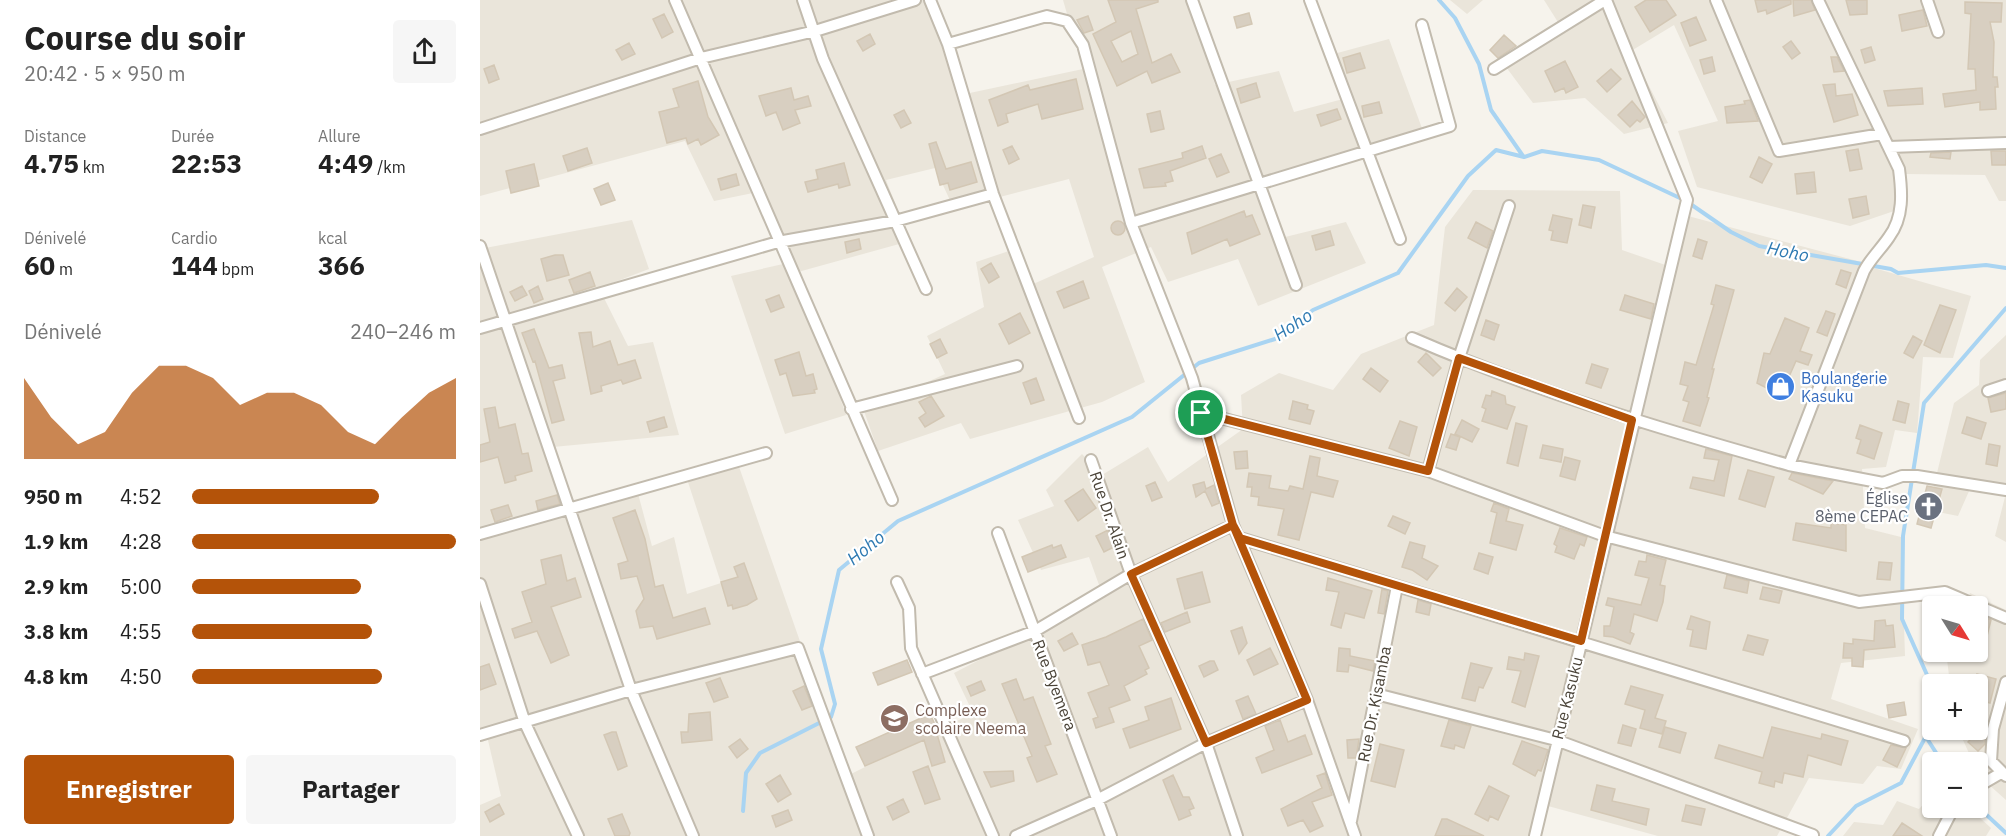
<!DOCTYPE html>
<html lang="fr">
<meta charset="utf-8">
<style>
body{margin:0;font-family:"IBM Plex Sans",sans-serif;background:#f6f6f6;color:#222;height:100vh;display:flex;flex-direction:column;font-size:22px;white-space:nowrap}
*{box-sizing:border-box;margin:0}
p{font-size:20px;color:#767676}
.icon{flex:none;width:33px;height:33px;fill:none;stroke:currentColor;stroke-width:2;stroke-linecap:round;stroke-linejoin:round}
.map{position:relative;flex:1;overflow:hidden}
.details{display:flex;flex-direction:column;background:#fff;width:480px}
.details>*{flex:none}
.needle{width:39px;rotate:127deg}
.controls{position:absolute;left:1442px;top:596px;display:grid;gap:12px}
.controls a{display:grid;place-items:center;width:66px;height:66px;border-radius:6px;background:#fff;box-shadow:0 2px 4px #0004;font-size:30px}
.pin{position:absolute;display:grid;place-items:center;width:51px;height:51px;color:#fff;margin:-26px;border:3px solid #fff;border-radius:50%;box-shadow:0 2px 6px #0007}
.round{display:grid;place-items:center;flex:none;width:63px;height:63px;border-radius:6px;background:#f6f6f6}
.headline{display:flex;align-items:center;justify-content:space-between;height:102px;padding:0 24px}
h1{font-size:33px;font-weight:700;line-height:45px}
.stats{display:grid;grid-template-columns:repeat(3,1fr);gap:9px;height:102px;padding:6px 24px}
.stats div{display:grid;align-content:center}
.stats b{font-size:26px;font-weight:700}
.stats small{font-size:16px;font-weight:400}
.stats p{font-size:16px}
.chart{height:168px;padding:12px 24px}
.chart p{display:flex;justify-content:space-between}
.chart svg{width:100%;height:108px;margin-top:6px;fill:#b45309;opacity:.7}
.action{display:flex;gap:12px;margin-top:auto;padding:12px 24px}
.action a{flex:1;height:69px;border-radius:6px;background:#b45309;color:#fff;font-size:24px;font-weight:700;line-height:69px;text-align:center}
.action a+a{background:#f6f6f6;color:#222}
ul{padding:0 24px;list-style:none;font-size:20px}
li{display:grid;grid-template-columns:96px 72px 1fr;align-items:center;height:45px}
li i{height:15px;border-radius:8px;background:#b45309}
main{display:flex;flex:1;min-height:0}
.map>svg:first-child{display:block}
.residential{fill:#eae5da}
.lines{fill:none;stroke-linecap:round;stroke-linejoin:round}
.stream{stroke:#a9d4f2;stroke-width:4}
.building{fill:#d8cfc1;stroke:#d3c7b4;stroke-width:1.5;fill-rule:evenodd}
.minor-casing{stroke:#c2bbae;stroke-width:14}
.minor{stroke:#fff;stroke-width:10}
.route-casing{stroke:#fff;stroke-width:12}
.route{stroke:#b45309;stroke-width:8}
.labels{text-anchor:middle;stroke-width:4.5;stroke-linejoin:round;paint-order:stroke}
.shop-label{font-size:16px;fill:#366cbe;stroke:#fff;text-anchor:start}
.worship-label{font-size:16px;fill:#5b616d;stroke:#fff;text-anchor:end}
.street-label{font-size:16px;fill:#4b4439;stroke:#fff}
.education-label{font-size:16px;fill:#785e54;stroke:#fff;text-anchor:start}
.water-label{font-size:18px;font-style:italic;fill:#2e7ab2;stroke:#fff}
</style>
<main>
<section class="details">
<div class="headline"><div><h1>Course du soir</h1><p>20:42 · 5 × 950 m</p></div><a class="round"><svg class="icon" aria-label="share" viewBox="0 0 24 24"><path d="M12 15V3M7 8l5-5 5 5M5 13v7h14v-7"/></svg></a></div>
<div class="stats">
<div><p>Distance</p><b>4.75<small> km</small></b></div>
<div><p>Durée</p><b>22:53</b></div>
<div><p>Allure</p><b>4:49<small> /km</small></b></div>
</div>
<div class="stats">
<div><p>Dénivelé</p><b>60<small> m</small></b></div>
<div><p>Cardio</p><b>144<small> bpm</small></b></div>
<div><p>kcal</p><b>366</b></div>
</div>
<div class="chart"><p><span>Dénivelé</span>240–246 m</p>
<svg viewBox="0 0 160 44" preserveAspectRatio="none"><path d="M0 44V11L10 27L20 38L30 33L40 17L50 6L60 6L70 11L80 22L90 17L100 17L110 22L120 33L130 38L140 27L150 17L160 11V44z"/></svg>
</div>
<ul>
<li><b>950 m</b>4:52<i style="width:71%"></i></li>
<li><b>1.9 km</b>4:28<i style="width:100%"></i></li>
<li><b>2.9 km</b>5:00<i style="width:64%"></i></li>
<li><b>3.8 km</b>4:55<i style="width:68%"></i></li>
<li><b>4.8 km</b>4:50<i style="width:72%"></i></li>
</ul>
<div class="action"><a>Enregistrer</a><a>Partager</a></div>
</section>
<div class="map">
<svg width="1526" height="836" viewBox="0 0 1526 836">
<rect width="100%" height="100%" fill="#f6f3ec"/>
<path class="residential" d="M0,0H445L485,94L603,69L583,0H711L735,85L799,71L814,112L863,99L850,55L909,39L943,131L771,179L797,239L866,222L886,263L778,306L758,259L688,282L671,247L622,267L665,382L622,402L490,439L481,423L398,451L384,411L465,374L447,336L504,307L496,262L535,249L551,285L614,257L589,179L474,209L455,168L406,180L430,241L318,272L366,415L305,434L251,276L303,264L273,193L234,201L205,141L0,196Z
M970,0H1003L987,14Z
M1064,0H1111L1112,2L1116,0H1526V201H1519L1505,175L1425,174L1420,209L1370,226L1217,187L1198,131L1238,121L1194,25L1151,51L1188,123L1144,134L1105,98L1053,103L1020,59L1081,27Z
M993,190L1140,191L1142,250L1197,269L1208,216L1385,263L1387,266L1491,296L1473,358L1443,357L1437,433L1415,430L1406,467L1382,469L1385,528L1421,537L1425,656L1361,663L1351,699L1438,729L1421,769L1397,766L1383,784L1329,778L1297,836H1178L1068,806L1060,836H0V805L21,796L7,736L0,738V249L152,220L169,269L119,288L148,346L173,342L199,435L73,447L90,503L156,486L172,546L194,537L207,594L241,583L207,479L257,461L367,776L493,713L474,673L623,596L609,557L561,570L538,520L574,506L566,490L602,454L622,475L668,447L688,482L763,429L761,395L799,373L853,390L881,354L954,325L965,227Z
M1526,335V486L1494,480L1478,516L1448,510L1474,403L1499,385L1500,360Z
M1526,493V542L1515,536Z
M1490,593L1526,610V800L1498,775L1497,762H1493L1478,729H1497V684H1470L1466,651H1497V606H1485Z
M1452,795V807H1488L1511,828L1506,836H1363L1374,822L1403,825L1417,801L1439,809Z"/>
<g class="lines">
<path class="stream" d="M959,0L975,18L999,64L1011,110L1043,156
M1209,203L1251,232L1279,246L1411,269L1418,273L1506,265L1526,268
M1446,737L1462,762
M1497,806L1526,833
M263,811L266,773L280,753L351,717L355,704L341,649L359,570L418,521L652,417L719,363L795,339L833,310L918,273L988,176L1016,150L1044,157L1062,151L1119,160L1202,199
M1348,836L1376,806L1421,783L1446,736L1452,686L1422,619L1423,536L1444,403L1526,308"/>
</g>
<path class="building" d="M628,0H678V2L656,9L672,63L691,54L700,72L672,83L667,71L637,86L613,34L636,22ZM651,31L658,54L642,62L631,41Z
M1166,0H1186L1196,15L1170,32L1155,7Z
M1275,0H1311V4L1287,14L1286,10L1278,12Z
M1313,0H1331L1335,10L1314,16Z
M1366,0H1387V14L1370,15Z
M1485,2L1522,3L1521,22H1510L1514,42L1513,77H1517L1518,87H1515L1516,109L1500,110V102L1465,107L1463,94L1496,90L1495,69H1488L1491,14L1485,13Z
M1443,10L1447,26L1422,31L1419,15Z
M769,13L772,24L757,28L754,17Z
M184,14L193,32L182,38L173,19Z
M608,16L613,30L604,33L597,20Z
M1216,17L1226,40L1210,46L1201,23Z
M390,34L395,44L383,51L377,41Z
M1024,35L1036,46L1018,58L1010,50Z
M1311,41L1320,53L1312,59L1303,47Z
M149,43L155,54L142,60L136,50Z
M1391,47L1395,60L1385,63L1381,50Z
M880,53L885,68L867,73L863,58Z
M1232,57L1235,71L1224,74L1220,60Z
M1351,57H1357L1364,71L1354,72Z
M1085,61L1098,87L1086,93L1084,88L1075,92L1065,71Z
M14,65L19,79L9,83L4,69Z
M1131,69L1141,79L1127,92L1117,81Z
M596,79L603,109L562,119L558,104L526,114L528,122L518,126L509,100L548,85L550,90Z
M218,81L228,117L239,135L221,145L218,139L208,144L206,138L187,143L179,112L199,107L193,89Z
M776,83L780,97L761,103L757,89Z
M1355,84L1356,96L1372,94L1378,115L1354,122L1343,85Z
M311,88L314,100L328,96L331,106L315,110L320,123L303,130L296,112L286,116L279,96Z
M1442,88L1443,104L1408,106L1404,91Z
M1270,100L1278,121L1247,123L1245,107L1265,104L1264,101Z
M1152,101L1165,117L1160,122L1157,120L1150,127L1138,115Z
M899,102L902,113L884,117L882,106Z
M857,109L861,119L841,126L837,115Z
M424,110L431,123L421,128L414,115Z
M680,111L684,129L671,132L667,114Z
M456,142L466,169L491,162L497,182L470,190L468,183L460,185L449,144Z
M532,146L539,159L529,164L523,150Z
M722,146L726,158L690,171L693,181L685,183L686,186L664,188L659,169L703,158L702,153Z
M107,148L112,163L88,171L83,156Z
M1378,149L1382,169L1370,171L1366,151Z
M1511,151H1526V165H1512Z
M1471,152L1470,159L1450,157L1451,153Z
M741,154L749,172L737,177L729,159Z
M1279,157L1292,164L1282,183L1270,177Z
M364,163L370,185L359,188L358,184L328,192L325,182L338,179L336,170Z
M54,164L59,186L31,193L26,171Z
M1334,172L1336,192L1317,194L1315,174Z
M256,174L259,185L241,190L238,179Z
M128,183L135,200L121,205L114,189Z
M1386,196L1389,214L1373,218L1369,199Z
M1103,205L1115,207L1111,228L1099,225Z
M764,211L766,217L772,215L780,234L750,246L747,239L712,254L707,233Z
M1073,215L1092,219L1087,243L1071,240L1073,231L1069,230Z
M631 228a7 7 0 1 1 14 0a7 7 0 1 1-14 0Z
M996,222L1013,231L1007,248L988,238Z
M850,231L854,245L836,250L832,236Z
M379,239L381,249L367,253L365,242Z
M1218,239L1227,242L1222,259L1213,256Z
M75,255H83L89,275L67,281L61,259Z
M511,263L519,277L509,283L501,269Z
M1361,270L1371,273L1366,288L1356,284Z
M110,272L115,286L94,293L89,280Z
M603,281L609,298L584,308L577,292Z
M1236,285L1254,290L1232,369H1234L1227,397L1229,398L1220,426L1203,421L1209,402L1203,400L1208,386L1200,384L1205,362L1216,365L1234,305L1231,304Z
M42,286L47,295L35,301L30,292Z
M58,286L63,299L54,303L49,291Z
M977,288L987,297L975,311L965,303Z
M299,295L304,307L291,312L286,300Z
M1145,295L1174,304L1171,319L1140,310Z
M1460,305L1476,310L1460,353L1444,345Z
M1346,311L1355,314L1347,336L1337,332Z
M540,313L550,333L529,344L519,324Z
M1305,318L1329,328L1320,351L1332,355L1328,365L1316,361L1308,379L1313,381L1304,397L1277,383L1284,353L1290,354Z
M1006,320L1019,325L1014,340L1001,335Z
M54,329L69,368L82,365L85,378L73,381L84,420L72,423L55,361L53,362L42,333Z
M111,332L113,347L130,341L138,365L155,360L161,378L143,384L141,380L121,386L122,391L111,394L99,333Z
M1433,336L1442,341L1433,358L1424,353Z
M460,339L467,353L457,358L450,344Z
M319,352L326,376L333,374L337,389L334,390L335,393L313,396L306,373L300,375L295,360Z
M946,353L961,368L953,376L938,362Z
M1112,364L1128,369L1121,388L1106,383Z
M891,368L908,381L900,392L883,379Z
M556,378L564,400L551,404L543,383Z
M1012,391L1025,396L1026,404L1035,407L1027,429L1002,421L1006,409L1002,407L1006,395L1011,396Z
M1526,393V409L1511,412L1508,398Z
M451,396L464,416L445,427L439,418L446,413L439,402Z
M813,401L828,405L827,409L834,411L830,424L809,419Z
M1418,401L1429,404L1425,423L1413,420Z
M15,407L19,428L35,424L42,454L48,453L52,471L35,476L36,480L25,483L18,457L0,462V445L10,442L4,409Z
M184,417L187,427L170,432L167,422Z
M1487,417L1506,423L1501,439L1482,433Z
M982,420L999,429L992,442L975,434Z
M920,421L937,427L929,456L909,448Z
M1036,423L1047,426L1038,466L1027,463Z
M1380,425L1402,433L1394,459L1377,453L1381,440L1376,438Z
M971,434L980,437L976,450L966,447Z
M1509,444L1520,446L1517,466L1506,464Z
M1063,445L1083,449L1081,462L1060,458Z
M1226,449L1252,456L1244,496L1210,488L1213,477L1234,481L1239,460L1224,458Z
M767,451L768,468L756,469L754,452Z
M830,456L840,458L837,476L858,481L853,497L831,492L819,540L798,535L804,509L778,505L779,497L771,496L772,487H767L769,473L791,476L789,488L808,491L810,486L823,489Z
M1085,457L1100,461L1095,480L1080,476Z
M1268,470L1294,477L1285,507L1259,499Z
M1312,473L1353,481L1343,494L1309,479Z
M675,482L682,497L672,501L666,486Z
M724,482L726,489L734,485L739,503L732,506L725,491L716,497L713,485Z
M1447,486L1462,489L1451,528L1437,524Z
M603,489L616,508L598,521L585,501Z
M77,495L80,504L58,510L56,501Z
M1014,503L1029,509L1026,521L1043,525L1036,550L1010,543L1017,513L1011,511Z
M28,505L32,516L15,522L11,510Z
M155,510L165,539L175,587L183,585L193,618L225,608L230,624L177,639L173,626L160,628L156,611L164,599L157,576L141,579L138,564L148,561L133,518Z
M913,516L930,523L925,534L908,526Z
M1316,523L1351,528V523L1366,525V551L1313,540Z
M1080,528L1107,537L1104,546L1100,544L1094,559L1075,552L1077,546L1074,544Z
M628,530L634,547L624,552L616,536Z
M930,542L945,546L942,558L958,566L947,580L932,570L922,567Z
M572,545L573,548L581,545L586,557L548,572L542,557Z
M999,553L1013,557L1008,574L994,569Z
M81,555L87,581L95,578L101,597L71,607L89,655L71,663L57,631L35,638L32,629L52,622L42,592L66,584L61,560Z
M1167,555L1186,560L1180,585L1185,586L1183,602L1177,621L1154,614L1150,632L1154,634L1150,644L1133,637L1124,636V626H1130L1134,607L1126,605L1128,598L1161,605L1169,578L1155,575L1159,561L1166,562Z
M1399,562L1412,563L1410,580L1397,579Z
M264,563L277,599L267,605L253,609L252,605L248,606L241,582L258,577L254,567Z
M722,572L730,602L705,609L697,579Z
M1247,575L1269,581L1267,593L1244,588Z
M848,578L892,591L884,618L865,613L861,628L851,625L859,592L846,590Z
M1283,587L1302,591L1299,603L1280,599Z
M902,589L908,591L904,614L898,613Z
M938,600L951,604L949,615L936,612Z
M707,612L710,622L685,632L681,623Z
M1497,614L1511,620L1507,636L1497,633Z
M1211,616L1230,622L1226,649L1210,646L1213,630L1207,629Z
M663,619L672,640L659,646L669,668L665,670L667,674L644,686L650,700L629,708L634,722L616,728L613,719L618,717L608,693L629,685L620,662L608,665L602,645L626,637Z
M1405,620L1406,626L1413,625L1415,647L1384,650L1383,667L1372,666V658H1363L1364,643L1373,644V639L1394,641L1395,621Z
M762,627L767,643L759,654L751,631Z
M592,633L598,644L584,651L578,641Z
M1268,635L1288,640L1283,655L1263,650Z
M790,648L798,664L774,675L767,660Z
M859,648L870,649V656L895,661L893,671L869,665L868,672L857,671Z
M1045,653L1059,656L1045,707L1032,702L1041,671L1027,669L1029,657L1044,660Z
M427,660L432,672L398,685L393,673Z
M730,661H734L738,670L724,677L719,666Z
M991,663L1012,668L1003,688L999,687L995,701L982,698Z
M9,664L16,684L0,690V667Z
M1497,674L1516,679L1510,703L1497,699Z
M240,678L248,697L234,702L226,683Z
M536,679L544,700L553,697L571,744L565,746L577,774L557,782L547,758L552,756L522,684Z
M501,681L505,690L491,696L487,687Z
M324,686L332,706L322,710L313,691Z
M1151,686L1183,695L1175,718L1186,721L1182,734L1160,728L1165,710L1145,704Z
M768,696L776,714L763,719L756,701Z
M691,698L701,729L650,748L643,729L669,720L665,707Z
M1424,702L1426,715L1409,718L1407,705Z
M230,712L232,740L202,743L201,732H208L209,714Z
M450,714L459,733L457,734L465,762L452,766L444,740L385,766L376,747Z
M800,720L808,742L825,735L832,754L782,773L776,758L794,750L785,726Z
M969,720L991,726L984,748L975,745L974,749L961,746Z
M1143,725L1156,729L1151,746L1138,743Z
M1185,727L1206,733L1200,753L1179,747Z
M1292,727L1341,739L1342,734L1368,741L1361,765L1328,755L1323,777L1304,773L1302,783L1295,781L1294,787L1279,783L1282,772L1235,758L1239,745L1283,758Z
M1500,729L1505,734V744L1498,751L1488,742Z
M132,732H136L147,766L138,770L124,735Z
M260,739L268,749L257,758L249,747Z
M879,739L876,758H868L867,740Z
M1042,741L1068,750L1061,771L1058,770L1055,776L1033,764Z
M900,744L924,750L915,787L891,781Z
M1411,745L1426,748L1417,767L1403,760Z
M448,766L460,799L445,804L433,772Z
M533,771L534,781L511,787L504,772Z
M845,773L852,795L832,802L843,826L830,832L823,820L808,826L801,809L842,788L837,776Z
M300,775L311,794L298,802L286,784Z
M693,775L703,797H709L714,808L709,810L711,815L699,820L683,780Z
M1117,785L1135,789L1132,801L1169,809L1166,825L1111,810Z
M1009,786L1029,796L1018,820L1010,816L1008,821L995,814Z
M423,799L429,812L413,820L407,807Z
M19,804L24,814L10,822L5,812Z
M1206,805L1225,809L1221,825L1202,821Z
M308,810L312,820L296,827L292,816Z
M142,814L150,833L149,836H135L128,819Z
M962,819H967L1004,836H955Z
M1422,823L1442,836H1413Z"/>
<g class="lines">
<defs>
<path id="minor" d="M195,0L412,500
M323,0L343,59L446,289
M450,0L468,44L513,194L599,418
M712,0L816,285
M830,0L920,239
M1236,0L1299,151L1402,134
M1447,0L1458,32
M468,44L567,16L587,21L603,45L651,223L712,378L753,525L827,700L875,836
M1014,69L1125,0
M0,129L221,58L335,31L435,0
M1409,147L1526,143
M651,223L970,126L942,25
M0,246L151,690L213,836
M0,328L298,242L415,221L513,194
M932,338C1054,391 1181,429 1309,465L1384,271C1391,258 1401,249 1409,237C1424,217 1422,192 1419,169L1338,0
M1508,391L1526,385
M371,409L537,366
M721,413L948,471L1125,536L1379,602L1465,592L1526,618
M611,460L651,574L726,743L757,836
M1309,465L1403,483L1422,476H1437L1526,490
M948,471L979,358L1029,206
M518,533L631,836
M0,534L286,453
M760,538L1424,741
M417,582L429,608L431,648L513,836
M0,584L45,723L98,836
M442,674L555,631L651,574L753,525
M1526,682L1513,729L1511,761L1526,776
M896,694L1076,740L1333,835
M0,735L151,690L318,648L388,836
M1497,787L1521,773
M871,821L917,586
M536,836L619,799L726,743L827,700
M1055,836L1207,200L1126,0
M1459,836L1474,807"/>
</defs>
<use href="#minor" class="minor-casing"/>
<use href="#minor" class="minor"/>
</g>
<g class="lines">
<defs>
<path id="route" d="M721,413L753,525L827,700L726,743L651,574L753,525L760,538L1101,641L1152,420L979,358L948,471L721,413"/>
</defs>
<use href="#route" class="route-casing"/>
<use href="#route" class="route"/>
</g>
<defs>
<symbol id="shop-disc" viewBox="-11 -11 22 22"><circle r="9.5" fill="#3f7fe0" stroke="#fff"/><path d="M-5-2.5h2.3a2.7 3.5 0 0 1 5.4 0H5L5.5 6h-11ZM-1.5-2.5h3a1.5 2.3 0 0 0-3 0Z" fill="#fff"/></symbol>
<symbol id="church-disc" viewBox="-11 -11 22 22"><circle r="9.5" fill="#6b7280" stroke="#fff"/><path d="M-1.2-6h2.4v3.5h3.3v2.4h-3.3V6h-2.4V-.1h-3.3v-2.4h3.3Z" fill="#fff"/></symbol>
<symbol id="school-disc" viewBox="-11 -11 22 22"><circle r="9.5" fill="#8d6e63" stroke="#fff"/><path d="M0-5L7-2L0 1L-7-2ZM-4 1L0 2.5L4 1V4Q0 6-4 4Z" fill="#fff"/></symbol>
</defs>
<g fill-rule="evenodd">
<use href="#shop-disc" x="1284" y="370" width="33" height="33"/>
<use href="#church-disc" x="1432" y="490" width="33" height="33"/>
<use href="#school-disc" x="398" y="702" width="33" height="33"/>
</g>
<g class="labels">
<g class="shop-label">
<text x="1321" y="384">Boulangerie<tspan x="1321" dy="18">Kasuku</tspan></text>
</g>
<g class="worship-label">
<text x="1428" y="504">Église<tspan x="1428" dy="18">8ème CEPAC</tspan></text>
</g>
<g class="street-label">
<text transform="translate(630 515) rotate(71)" y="6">Rue Dr. Alain</text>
<text transform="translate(575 685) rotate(69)" y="6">Rue Byemera</text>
<text transform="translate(1087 698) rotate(-76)" y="6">Rue Kasuku</text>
<text transform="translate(894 704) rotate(-79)" y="6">Rue Dr. Kisamba</text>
</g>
<g class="education-label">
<text x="435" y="716">Complexe<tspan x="435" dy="18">scolaire Neema</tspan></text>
</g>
<g class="water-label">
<text transform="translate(1308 252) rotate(11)" y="6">Hoho</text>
<text transform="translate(813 325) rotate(-34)" y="6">Hoho</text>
<text transform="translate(386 548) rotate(-39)" y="6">Hoho</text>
</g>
</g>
</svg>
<div class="controls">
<a><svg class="needle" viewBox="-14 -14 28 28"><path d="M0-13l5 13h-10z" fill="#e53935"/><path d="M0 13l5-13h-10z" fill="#767676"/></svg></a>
<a>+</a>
<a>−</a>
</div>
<div class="pin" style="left:721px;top:413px;background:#1e9e55"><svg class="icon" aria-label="arrive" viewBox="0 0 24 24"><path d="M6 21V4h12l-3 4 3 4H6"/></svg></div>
</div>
</main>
